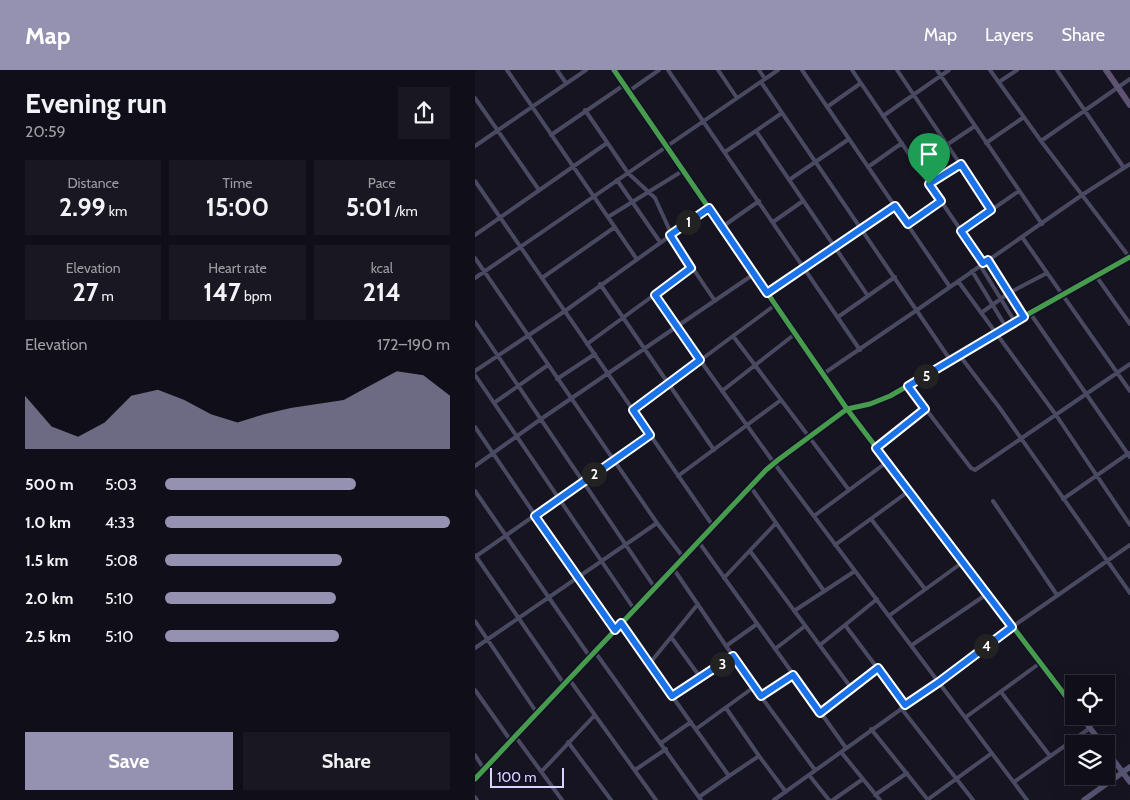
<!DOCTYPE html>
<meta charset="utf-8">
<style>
body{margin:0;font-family:Cabin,sans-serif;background:#191822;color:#f1f3f6;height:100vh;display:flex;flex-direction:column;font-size:19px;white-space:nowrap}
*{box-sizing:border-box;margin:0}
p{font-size:16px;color:#9c9ca2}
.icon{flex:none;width:28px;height:28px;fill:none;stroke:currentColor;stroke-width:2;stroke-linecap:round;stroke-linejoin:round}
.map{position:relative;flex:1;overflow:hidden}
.sheet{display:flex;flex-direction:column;background:#100f19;width:475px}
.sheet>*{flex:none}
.fabs{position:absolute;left:590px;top:605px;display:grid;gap:10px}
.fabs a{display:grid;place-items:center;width:50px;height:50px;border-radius:0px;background:#100f19;box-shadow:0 5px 20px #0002,0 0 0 1px #302f38;font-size:25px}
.scale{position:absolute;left:15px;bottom:12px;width:74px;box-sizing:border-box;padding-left:5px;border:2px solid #d9d4ff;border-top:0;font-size:14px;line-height:18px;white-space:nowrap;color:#d9d4ff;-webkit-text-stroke:4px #130f26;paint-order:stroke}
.pin{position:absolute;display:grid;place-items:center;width:42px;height:42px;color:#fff;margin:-51px -21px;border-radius:50% 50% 50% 0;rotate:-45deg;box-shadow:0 0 5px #0007}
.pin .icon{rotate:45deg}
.km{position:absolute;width:25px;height:25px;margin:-12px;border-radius:50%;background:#222;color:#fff;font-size:14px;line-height:25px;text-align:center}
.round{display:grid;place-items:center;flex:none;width:52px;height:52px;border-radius:0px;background:#191822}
.headline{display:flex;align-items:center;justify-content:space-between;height:85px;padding:0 25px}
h1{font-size:28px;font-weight:800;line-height:38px}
.stats{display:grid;grid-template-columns:repeat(3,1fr);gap:8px;height:85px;padding:5px 25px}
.stats div{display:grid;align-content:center;border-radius:0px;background:#191822;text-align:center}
.stats b{font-size:25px;font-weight:800}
.stats small{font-size:14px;font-weight:400}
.stats p{font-size:14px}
.chart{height:140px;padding:10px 25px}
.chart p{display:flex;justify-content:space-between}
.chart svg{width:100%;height:90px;margin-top:5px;fill:#9591b1;opacity:.7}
.button{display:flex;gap:10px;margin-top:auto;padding:10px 25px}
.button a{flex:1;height:58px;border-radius:0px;background:#9591b1;color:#fff;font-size:20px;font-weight:800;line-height:58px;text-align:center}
.button a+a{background:#191822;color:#f1f3f6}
ul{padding:0 25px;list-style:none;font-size:16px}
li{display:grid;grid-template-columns:80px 60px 1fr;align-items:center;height:38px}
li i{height:12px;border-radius:6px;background:#9591b1}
header{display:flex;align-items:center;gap:30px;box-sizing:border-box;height:70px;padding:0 25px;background:#9591b1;color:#fff}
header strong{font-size:24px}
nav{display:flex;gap:28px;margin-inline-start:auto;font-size:18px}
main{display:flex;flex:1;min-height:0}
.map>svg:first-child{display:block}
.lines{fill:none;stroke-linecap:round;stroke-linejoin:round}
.street{stroke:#4a4962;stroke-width:4}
.secondary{stroke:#575674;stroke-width:5.5}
.primary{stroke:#5e5373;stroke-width:6}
.cycleway-casing{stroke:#130f26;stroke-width:8}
.cycleway{stroke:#469c4c;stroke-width:5}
.route-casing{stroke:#fff;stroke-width:10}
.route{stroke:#1a73e8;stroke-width:6}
</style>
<header>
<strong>Map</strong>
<nav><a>Map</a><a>Layers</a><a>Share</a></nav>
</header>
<main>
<section class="sheet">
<div class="headline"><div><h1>Evening run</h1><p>20:59</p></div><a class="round"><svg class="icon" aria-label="share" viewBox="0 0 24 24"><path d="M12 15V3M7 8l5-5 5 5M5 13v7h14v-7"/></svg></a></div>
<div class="stats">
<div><p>Distance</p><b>2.99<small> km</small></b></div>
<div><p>Time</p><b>15:00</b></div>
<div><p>Pace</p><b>5:01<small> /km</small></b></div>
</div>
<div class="stats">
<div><p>Elevation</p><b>27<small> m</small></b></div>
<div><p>Heart rate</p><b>147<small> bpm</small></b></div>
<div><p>kcal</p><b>214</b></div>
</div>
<div class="chart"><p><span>Elevation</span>172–190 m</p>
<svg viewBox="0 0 160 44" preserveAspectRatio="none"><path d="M0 44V18L10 33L20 38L30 31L40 18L50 15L60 20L70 27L80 31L90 27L100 24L110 22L120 20L130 13L140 6L150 8L160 18V44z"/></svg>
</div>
<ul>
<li><b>500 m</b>5:03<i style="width:67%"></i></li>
<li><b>1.0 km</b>4:33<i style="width:100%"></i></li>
<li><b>1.5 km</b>5:08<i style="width:62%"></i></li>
<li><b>2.0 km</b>5:10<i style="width:60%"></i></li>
<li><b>2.5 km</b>5:10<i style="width:61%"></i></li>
</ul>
<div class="button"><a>Save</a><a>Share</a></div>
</section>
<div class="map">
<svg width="655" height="730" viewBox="0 0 655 730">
<rect width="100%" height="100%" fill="#161421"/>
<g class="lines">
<path class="street" d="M32,0L161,188
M82,0L91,13
M139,0L372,339L395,334L415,326L485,286L555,243L655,187
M193,0L385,280
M243,0L262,28
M284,0L290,9
M327,0L475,217
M377,0L508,193
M422,0L516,140
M462,0L567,154
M515,0L566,71L655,188
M582,0L649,98
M286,12L476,291
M524,12L542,0
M154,21L184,0
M0,28L64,120
M352,37L386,13
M110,40L153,103L180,128L200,172L240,231
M408,46L474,0
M281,61L393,226
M76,65L149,15
M566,71L655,9
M511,73L549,47
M473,74L500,56
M0,76L111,0
M250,82L307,43
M393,97L427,73
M142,110L185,172
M314,110L374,69
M0,111L238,456
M455,114L485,93
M133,147L209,100
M298,152L328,131
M433,154L466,131
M247,157L284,131
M486,161L544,121
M0,165L132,73
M547,167L655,321
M0,188L182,453L208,487
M513,190L549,247
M505,195L540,252
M497,201L531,257
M621,206L655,254
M0,208L303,0
M67,208L140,157
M483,211L581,345L655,455
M125,214L239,380
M292,223L420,136
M180,225L225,290L299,393L552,730
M506,243L534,223L572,203
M555,243L655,387
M363,247L420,207
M0,252L180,518
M258,266L374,420
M112,274L216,198
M485,286L524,337L655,523
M0,301L90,241L234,138
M348,304L442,240L607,125L655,94
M0,305L159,539
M82,309L120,284
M433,316L496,398L500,400L655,294
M247,321L320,264
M19,333L73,295
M158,340L300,235
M0,357L103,508L140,560
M401,378L450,339
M0,396L66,349L279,204
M203,406L306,330
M275,416L349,521
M0,421L115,587
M588,429L654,383
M518,431L582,525
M339,446L412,392
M396,449L450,519
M223,471L371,678
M360,475L434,421
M275,481L377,619
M0,485L89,614
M0,487L175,365
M198,498L279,617L340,700
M249,508L301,453
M402,529L370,555L430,635
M319,541L380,501
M415,545L488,492
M0,551L62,643
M146,553L197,626L258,586
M196,567L225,607
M345,575L370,555
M437,575L512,524
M251,576L282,554
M0,578L182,453
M300,579L330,556
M120,582L226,730
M175,593L223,534
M94,609L181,730
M0,620L36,671
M526,622L575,686
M197,626L254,706L284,686L311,722
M286,626L318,605
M251,638L284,686
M426,638L498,730
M345,643L403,599
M491,647L565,593
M221,659L279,617
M396,659L453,730
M40,666L87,730
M93,672L136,730
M186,673L216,652
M366,682L405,730
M0,685L9,699
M160,700L191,679
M67,701L120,645
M334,705L354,730
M539,712L615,658
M400,725L432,703
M0,727L2,730
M224,727L254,706
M299,730L464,612L537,557L655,475
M358,730L388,709
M452,730L517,683"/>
<path class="secondary" d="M606,646L627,674
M631,680L655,712
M0,709L291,400L303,390L372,339L599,637
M609,730L655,697"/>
<path class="primary" d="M631,0L655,35"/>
<defs>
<path id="cycleway" d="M139,0L372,339L395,334L415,326L485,286L555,243L655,187
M0,709L291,400L303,390L372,339L599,637"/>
</defs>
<use href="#cycleway" class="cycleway-casing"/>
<use href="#cycleway" class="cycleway"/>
</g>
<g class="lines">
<defs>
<path id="route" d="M486,94L516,140L486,161L508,193L513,190L549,247L433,316L450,339L401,378L537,557L464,612L430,635L403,598L345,643L318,605L286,626L258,586L197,626L146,553L140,560L60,446L175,365L158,340L225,290L180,225L216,198L195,165L234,138L292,223L420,136L433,154L466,131L454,114Z"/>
</defs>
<use href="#route" class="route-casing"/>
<use href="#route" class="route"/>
</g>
</svg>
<div class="fabs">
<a><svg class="icon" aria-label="locate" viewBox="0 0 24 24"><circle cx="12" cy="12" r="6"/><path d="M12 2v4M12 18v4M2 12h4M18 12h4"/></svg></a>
<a><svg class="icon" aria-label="layers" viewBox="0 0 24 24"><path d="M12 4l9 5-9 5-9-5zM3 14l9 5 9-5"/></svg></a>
</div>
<div class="scale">100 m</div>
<div class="pin" style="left:454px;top:114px;background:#1e9e55"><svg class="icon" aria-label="arrive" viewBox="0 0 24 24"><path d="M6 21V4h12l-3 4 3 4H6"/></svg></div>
<b class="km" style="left:213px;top:152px">1</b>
<b class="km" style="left:119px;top:404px">2</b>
<b class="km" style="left:247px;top:594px">3</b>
<b class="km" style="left:511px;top:576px">4</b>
<b class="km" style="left:451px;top:306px">5</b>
</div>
</main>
